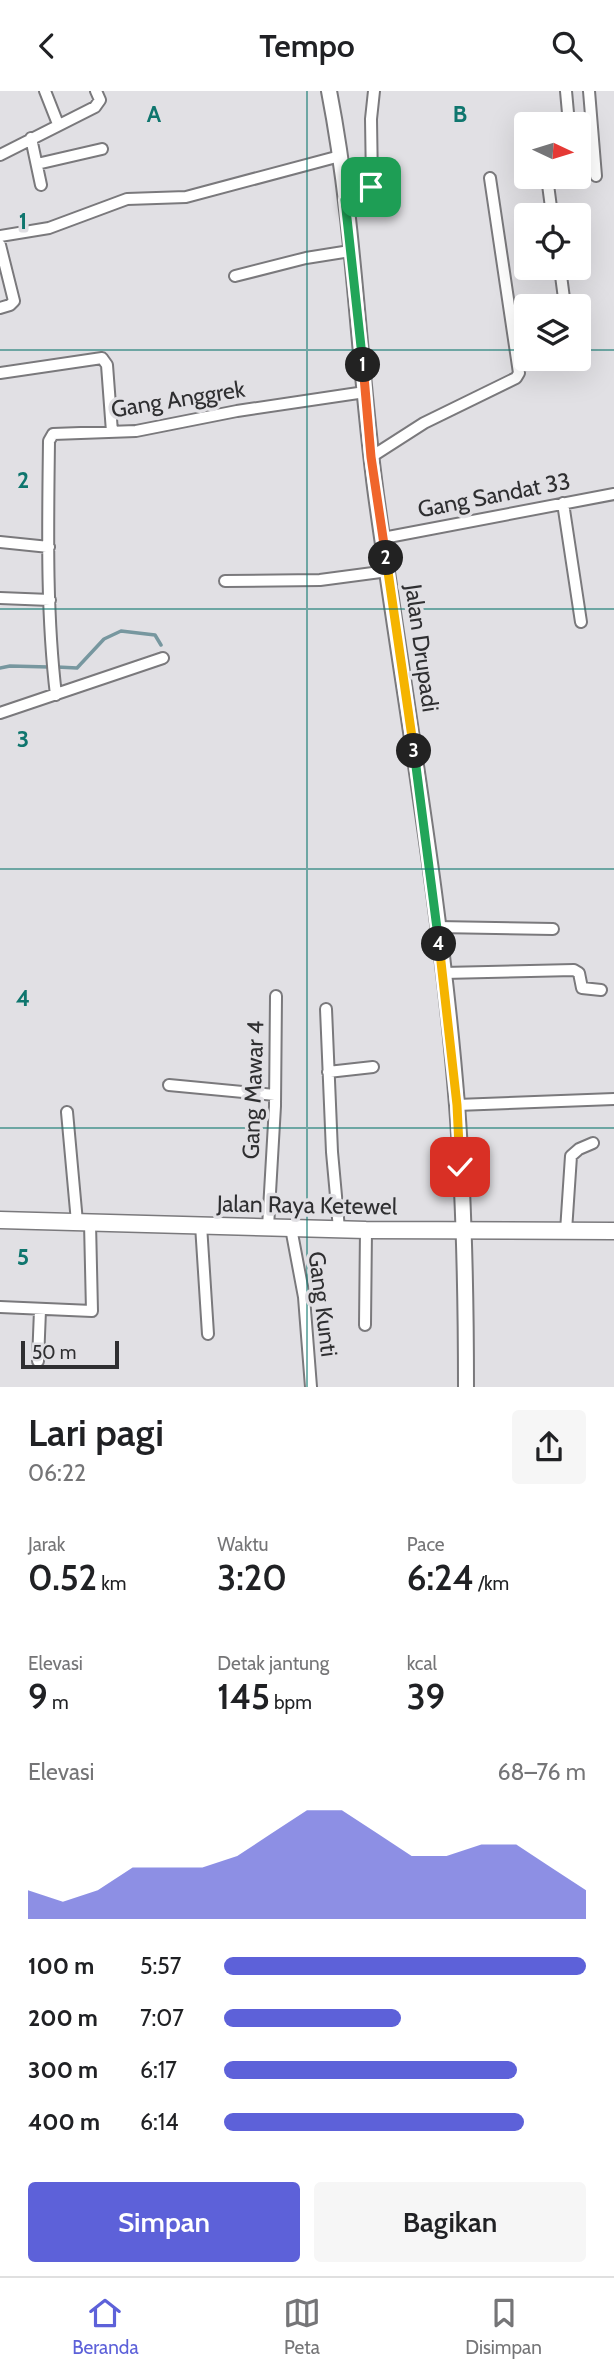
<!DOCTYPE html>
<html lang="id">
<meta charset="utf-8">
<style>
body{margin:0;font-family:Cabin,sans-serif;background:#f6f6f6;color:#202124;height:100vh;display:flex;flex-direction:column;font-size:26px;white-space:nowrap}
*{box-sizing:border-box;margin:0}
p{font-size:23px;color:#757577}
.icon{flex:none;width:38px;height:38px;fill:none;stroke:currentColor;stroke-width:2;stroke-linecap:round;stroke-linejoin:round}
.map{position:relative;height:1296px;overflow:hidden}
.side{display:flex;flex-direction:column;background:#fff;flex:1}
.side>*{flex:none}
.needle{width:46px;rotate:94deg}
.buttons{position:absolute;left:514px;top:21px;display:grid;gap:14px}
.buttons a{display:grid;place-items:center;width:77px;height:77px;border-radius:7px;background:#fff;box-shadow:0 7px 28px #0002;font-size:35px}
.scale{position:absolute;left:21px;bottom:18px;width:98px;box-sizing:border-box;padding-left:7px;border:4px solid #2f2f31;border-top:0;font-size:19px;line-height:24px;white-space:nowrap;color:#2f2f31;-webkit-text-stroke:5px #e1e0e4;paint-order:stroke}
.pin{position:absolute;display:grid;place-items:center;width:60px;height:60px;color:#fff;margin:-30px;border-radius:14px;box-shadow:0 4px 10px #0006}
.km{position:absolute;width:35px;height:35px;margin:-18px;border-radius:50%;background:#222;color:#fff;font-size:19px;line-height:35px;text-align:center}
.round{display:grid;place-items:center;flex:none;width:74px;height:74px;border-radius:7px;background:#f6f6f6}
.head{display:flex;align-items:center;justify-content:space-between;height:119px;padding:0 28px}
h1{font-size:38px;font-weight:600;line-height:52px}
.stats{display:grid;grid-template-columns:repeat(3,1fr);gap:10px;height:119px;padding:7px 28px}
.stats div{display:grid;align-content:center}
.stats b{font-size:35px;font-weight:600}
.stats small{font-size:19px;font-weight:400}
.stats p{font-size:19px}
.chart{height:196px;padding:14px 28px}
.chart p{display:flex;justify-content:space-between}
.chart svg{width:100%;height:126px;margin-top:7px;fill:#5d61d9;opacity:.7}
.cta{display:flex;gap:14px;margin-top:auto;padding:14px 28px}
.cta a{flex:1;height:80px;border-radius:7px;background:#5d61d9;color:#fff;font-size:28px;font-weight:600;line-height:80px;text-align:center}
.cta a+a{background:#f6f6f6;color:#202124}
ul{padding:0 28px;list-style:none;font-size:23px}
li{display:grid;grid-template-columns:112px 84px 1fr;align-items:center;height:52px}
li i{height:18px;border-radius:9px;background:#5d61d9}
header{display:flex;justify-content:space-between;align-items:center;height:91px;padding:0 28px;background:#fff;font-size:32px;font-weight:600}
.tab-bar{display:flex;justify-content:space-around;align-items:center;height:98px;border-top:2px solid #e0e0e0;background:#fff;font-size:19px;color:#757577}
.tab-bar a{display:grid;justify-items:center;gap:4px}
.tab-bar .selected{color:#5d61d9}
.map>svg:first-child{display:block}
.lines{fill:none;stroke-linecap:round;stroke-linejoin:round}
.stream{stroke:#77979f;stroke-width:3.5}
.minor-casing{stroke:#7a797c;stroke-width:14}
.tertiary-casing{stroke:#7a797c;stroke-width:18}
.secondary-casing{stroke:#7a797c;stroke-width:19}
.minor{stroke:#fff;stroke-width:10}
.tertiary{stroke:#fff;stroke-width:14}
.secondary{stroke:#fff;stroke-width:16}
.split-1-casing{stroke:#fff;stroke-width:14}
.split-2-casing{stroke:#fff;stroke-width:14}
.split-3-casing{stroke:#fff;stroke-width:14}
.split-4-casing{stroke:#fff;stroke-width:14}
.split-5-casing{stroke:#fff;stroke-width:14}
.split-1{stroke:#22a559;stroke-width:9}
.split-2{stroke:#f0652b;stroke-width:9}
.split-3{stroke:#f5b400;stroke-width:9}
.split-4{stroke:#22a559;stroke-width:9}
.split-5{stroke:#f5b400;stroke-width:9}
.grid{fill:none;stroke:#0f766e;stroke-width:2;stroke-opacity:0.55}
.labels{text-anchor:middle;stroke-width:7;stroke-linejoin:round;paint-order:stroke}
.street-label{font-size:23px;fill:#2f2f31;stroke:#e1e0e4}
.grid-label{font-size:23px;text-anchor:middle;font-weight:bold;fill:#0f766e;stroke:#e1e0e4;stroke-width:7;stroke-linejoin:round;paint-order:stroke}
</style>
<header><svg class="icon" aria-label="back" viewBox="0 0 24 24"><path d="M15 5l-7 7 7 7"/></svg>Tempo<svg class="icon" aria-label="search" viewBox="0 0 24 24"><circle cx="10" cy="10" r="6"/><path d="M15 15l6 6"/></svg></header>
<div class="map">
<svg width="614" height="1296" viewBox="0 0 614 1296">
<rect width="100%" height="100%" fill="#e1e0e4"/>
<g class="lines">
<path class="stream" d="M57,576L77,577L104,548L121,540L155,544L161,554
M0,577L10,575L49,576"/>
<defs>
<path id="minor" d="M45,0L58,33
M566,0L569,33
M589,0L596,85
M31,47L41,94
M0,64L95,16L100,9L96,0
M37,73L102,58
M547,86L552,124
M345,109L364,102L372,93L371,28L374,0
M0,145L49,137L127,108L186,106L340,65
M0,154L14,210L10,214L0,217
M560,177L565,215
M235,185L306,167L350,160
M518,275L547,268
M0,282L102,267L107,274L112,341
M371,366L424,332L516,287L519,282L490,87
M563,412L581,531
M383,447L614,403
M0,451L49,456
M225,490L320,489L388,480
M0,507L50,509
M56,604C46,520 48,434 49,350L53,343L136,340L237,320L365,301
M0,622L163,567
M437,836L553,838
M443,882L574,879L579,882L582,897L601,899
M326,918L332,1061L339,1138
M328,981L373,976
M169,994L275,1004
M457,1014L614,1008
M67,1021L77,1131
M201,1134L208,1243
M268,1136L275,1015L276,905
M291,1137L304,1206L311,1296
M566,1140L571,1065L579,1058L593,1052
M0,1216L92,1220L90,1132
M365,1234L366,1139
M38,1270L40,1219"/>
<path id="tertiary" d="M329,0C355,133 358,270 376,404C404,607 441,809 457,1014C464,1108 466,1202 466,1296"/>
<path id="secondary" d="M0,1129L366,1139L614,1140"/>
</defs>
<use href="#minor" class="minor-casing"/>
<use href="#tertiary" class="tertiary-casing"/>
<use href="#secondary" class="secondary-casing"/>
<use href="#minor" class="minor"/>
<use href="#tertiary" class="tertiary"/>
<use href="#secondary" class="secondary"/>
</g>
<g class="lines">
<defs>
<path id="split-1" d="M363,274L345,109L364,102L371,96"/>
<path id="split-2" d="M363,274L371,366L386,467"/>
<path id="split-3" d="M386,467L414,660"/>
<path id="split-4" d="M414,660L439,853"/>
<path id="split-5" d="M439,853L457,1014L460,1076"/>
</defs>
<use href="#split-1" class="split-1-casing"/>
<use href="#split-2" class="split-2-casing"/>
<use href="#split-3" class="split-3-casing"/>
<use href="#split-4" class="split-4-casing"/>
<use href="#split-5" class="split-5-casing"/>
<use href="#split-1" class="split-1"/>
<use href="#split-2" class="split-2"/>
<use href="#split-3" class="split-3"/>
<use href="#split-4" class="split-4"/>
<use href="#split-5" class="split-5"/>
</g>
<path class="grid" d="M307,0V1296M0,259H527M579,259H614M0,518H614M0,778H614M0,1037H614"/>
<g class="labels">
<g class="street-label">
<text transform="translate(178 308) rotate(-9)" y="8">Gang Anggrek</text>
<text transform="translate(494 404) rotate(-11)" y="8">Gang Sandat 33</text>
<text transform="translate(422 557) rotate(82)" y="8">Jalan Drupadi</text>
<text transform="translate(253 999) rotate(-88)" y="8">Gang Mawar 4</text>
<text transform="translate(307 1114) rotate(1)" y="8">Jalan Raya Ketewel</text>
<text transform="translate(323 1213) rotate(83)" y="8">Gang Kunti</text>
</g>
</g>
<g class="grid-label">
<text x="154" y="31">A</text>
<text x="460" y="31">B</text>
<text x="23" y="138">1</text>
<text x="23" y="397">2</text>
<text x="23" y="656">3</text>
<text x="23" y="915">4</text>
<text x="23" y="1174">5</text>
</g>
</svg>
<div class="buttons">
<a><svg class="needle" viewBox="-14 -14 28 28"><path d="M0-13l5 13h-10z" fill="#e53935"/><path d="M0 13l5-13h-10z" fill="#757577"/></svg></a>
<a><svg class="icon" aria-label="locate" viewBox="0 0 24 24"><circle cx="12" cy="12" r="6"/><path d="M12 2v4M12 18v4M2 12h4M18 12h4"/></svg></a>
<a><svg class="icon" aria-label="layers" viewBox="0 0 24 24"><path d="M12 4l9 5-9 5-9-5zM3 14l9 5 9-5"/></svg></a>
</div>
<div class="scale">50 m</div>
<div class="pin" style="left:371px;top:96px;background:#1e9e55"><svg class="icon" aria-label="arrive" viewBox="0 0 24 24"><path d="M6 21V4h12l-3 4 3 4H6"/></svg></div>
<div class="pin" style="left:460px;top:1076px;background:#d93025"><svg class="icon" aria-label="check" viewBox="0 0 24 24"><path d="M5 12l5 5 9-10"/></svg></div>
<b class="km" style="left:363px;top:274px">1</b>
<b class="km" style="left:386px;top:467px">2</b>
<b class="km" style="left:414px;top:660px">3</b>
<b class="km" style="left:439px;top:853px">4</b>
</div>
<section class="side">
<div class="head"><div><h1>Lari pagi</h1><p>06:22</p></div><a class="round"><svg class="icon" aria-label="share" viewBox="0 0 24 24"><path d="M12 15V3M7 8l5-5 5 5M5 13v7h14v-7"/></svg></a></div>
<div class="stats">
<div><p>Jarak</p><b>0.52<small> km</small></b></div>
<div><p>Waktu</p><b>3:20</b></div>
<div><p>Pace</p><b>6:24<small> /km</small></b></div>
</div>
<div class="stats">
<div><p>Elevasi</p><b>9<small> m</small></b></div>
<div><p>Detak jantung</p><b>145<small> bpm</small></b></div>
<div><p>kcal</p><b>39</b></div>
</div>
<div class="chart"><p><span>Elevasi</span>68–76 m</p>
<svg viewBox="0 0 160 44" preserveAspectRatio="none"><path d="M0 44V34L10 38L20 34L30 26L40 26L50 26L60 22L70 14L80 6L90 6L100 14L110 22L120 22L130 18L140 18L150 26L160 34V44z"/></svg>
</div>
<ul>
<li><b>100 m</b>5:57<i style="width:100%"></i></li>
<li><b>200 m</b>7:07<i style="width:49%"></i></li>
<li><b>300 m</b>6:17<i style="width:81%"></i></li>
<li><b>400 m</b>6:14<i style="width:83%"></i></li>
</ul>
<div class="cta"><a>Simpan</a><a>Bagikan</a></div>
</section>
<nav class="tab-bar">
<a class="selected"><svg class="icon" aria-label="home" viewBox="0 0 24 24"><path d="M3 11l9-7 9 7M6 9v11h12V9"/></svg>Beranda</a>
<a><svg class="icon" aria-label="map" viewBox="0 0 24 24"><path d="M3 6l6-2 6 2 6-2v14l-6 2-6-2-6 2zM9 4v14M15 6v14"/></svg>Peta</a>
<a><svg class="icon" aria-label="saved" viewBox="0 0 24 24"><path d="M7 4h10v16l-5-4-5 4z"/></svg>Disimpan</a>
</nav>
